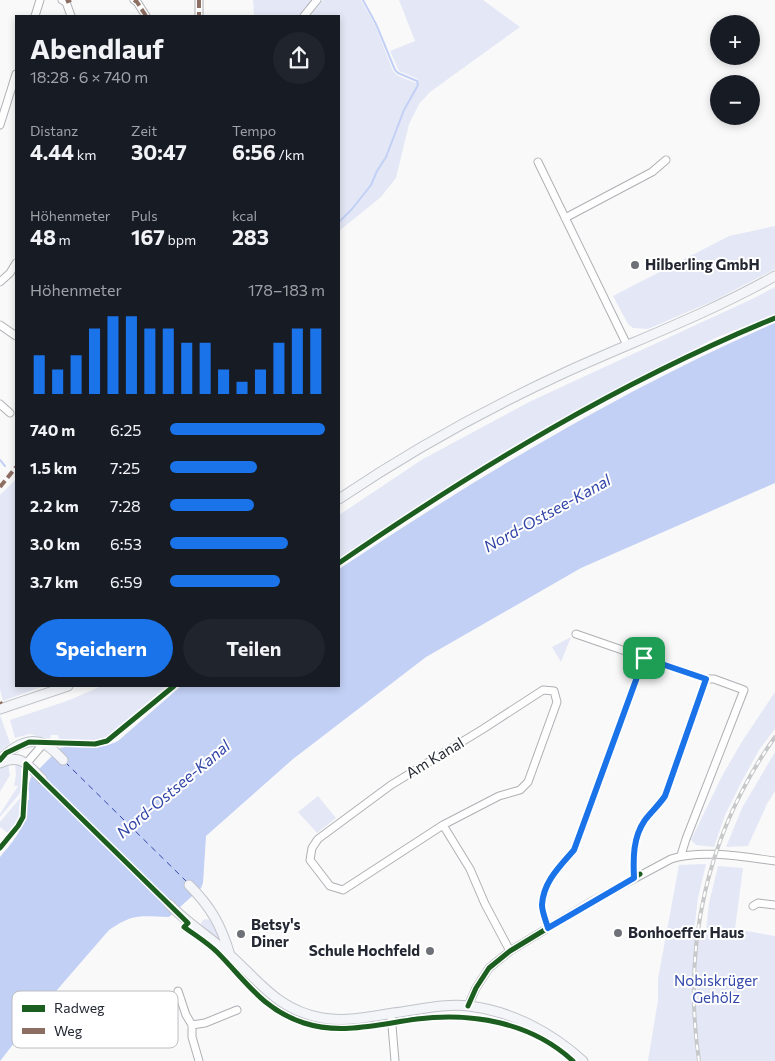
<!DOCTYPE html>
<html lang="de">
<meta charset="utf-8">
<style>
body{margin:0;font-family:Commissioner,sans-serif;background:#20242c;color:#f1f3f6;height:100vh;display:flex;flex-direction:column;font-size:19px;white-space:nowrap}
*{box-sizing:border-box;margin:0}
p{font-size:16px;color:#9ea1a6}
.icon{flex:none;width:28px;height:28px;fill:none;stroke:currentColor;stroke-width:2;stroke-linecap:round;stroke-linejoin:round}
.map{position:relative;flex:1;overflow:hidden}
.sheet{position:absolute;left:15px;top:15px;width:325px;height:672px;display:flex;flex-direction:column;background:#171b24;border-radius:0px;box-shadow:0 2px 8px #0003}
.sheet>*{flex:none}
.tools{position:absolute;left:710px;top:15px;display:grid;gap:10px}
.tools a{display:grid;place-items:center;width:50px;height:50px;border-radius:50%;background:#171b24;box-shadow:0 2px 8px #0003;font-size:25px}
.pin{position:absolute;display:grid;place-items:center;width:42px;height:42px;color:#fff;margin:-21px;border-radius:10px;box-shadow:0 2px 8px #0006}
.round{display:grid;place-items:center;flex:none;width:52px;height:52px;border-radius:26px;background:#20242c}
.summary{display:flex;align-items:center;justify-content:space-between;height:85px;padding:0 15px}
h1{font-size:28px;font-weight:700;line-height:38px}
.stats{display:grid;grid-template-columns:repeat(3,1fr);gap:8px;height:85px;padding:5px 15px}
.stats div{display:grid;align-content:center}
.stats b{font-size:21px;font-weight:700}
.stats small{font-size:14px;font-weight:400}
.stats p{font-size:14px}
.chart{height:140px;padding:10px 15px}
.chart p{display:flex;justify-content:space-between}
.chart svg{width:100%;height:90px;margin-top:5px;stroke:#1a73e8;stroke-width:6}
.primary-button{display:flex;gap:10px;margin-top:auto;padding:10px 15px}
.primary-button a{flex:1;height:58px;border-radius:30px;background:#1a73e8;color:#fff;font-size:20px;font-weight:700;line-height:58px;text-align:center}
.primary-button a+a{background:#20242c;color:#f1f3f6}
ul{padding:0 15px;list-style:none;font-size:16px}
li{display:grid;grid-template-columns:80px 60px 1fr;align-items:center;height:38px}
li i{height:12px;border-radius:6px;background:#1a73e8}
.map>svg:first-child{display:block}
.green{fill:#e4e8f6}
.water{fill:#c2d0f5}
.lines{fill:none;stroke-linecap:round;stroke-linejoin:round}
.stream{stroke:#c2d0f5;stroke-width:2}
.ferry{stroke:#3145a8;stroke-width:1;stroke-dasharray:6 5;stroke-linecap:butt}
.minor-casing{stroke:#afb0b5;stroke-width:9}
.major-casing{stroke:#c0c3ca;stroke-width:11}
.minor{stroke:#fefefe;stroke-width:7}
.major{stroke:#f3f5f8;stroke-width:9}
.rail-casing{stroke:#c7c8c9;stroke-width:4}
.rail{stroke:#fff;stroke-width:2;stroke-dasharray:5.5;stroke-linecap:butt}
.quiet{stroke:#8d6e63;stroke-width:4;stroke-dasharray:8 4;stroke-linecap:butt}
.cycleway-casing{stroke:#fff;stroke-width:8}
.cycleway{stroke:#1b5e20;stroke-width:5}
.route-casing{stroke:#fff;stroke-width:10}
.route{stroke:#1a73e8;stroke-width:6}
.poi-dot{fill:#6f7178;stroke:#fff;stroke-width:2}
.labels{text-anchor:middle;stroke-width:4;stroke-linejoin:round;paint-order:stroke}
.poi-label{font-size:15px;font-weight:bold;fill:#242833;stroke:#fff;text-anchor:start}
.street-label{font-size:15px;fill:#242833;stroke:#fff}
.park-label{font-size:15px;fill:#3348ab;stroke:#fff}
.water-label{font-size:16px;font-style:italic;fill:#3145a8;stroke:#fff}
.key{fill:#fff;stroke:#bdbec2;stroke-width:1}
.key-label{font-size:14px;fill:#242833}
</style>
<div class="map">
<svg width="775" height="1061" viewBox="0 0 775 1061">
<rect width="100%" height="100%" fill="#f9f9f9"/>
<path class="green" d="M253,0H313L299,16H254Z
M323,0H361L375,25L393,71L398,76L416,83L418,79L399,71L390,51L415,41L399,0H483L520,27L430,92L419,104L409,124L396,178L381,197L339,231V16H310Z
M775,226V269L713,301L648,329L633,328L628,324L613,296L729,236Z
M775,287V314L715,338L566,417L493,460L339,558V515L423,459L531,401L752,299Z
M16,479V686H44L3,701L0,689V495Z
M571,637L561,662L552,647Z
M102,686H167L106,737C92,743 74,740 59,740L58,735H51L50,740L30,734L15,738L10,720L67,701Z
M775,692V729L759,750L741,783L725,815L714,847L696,845L691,840L723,774L743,740Z
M0,715L10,743L0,751Z
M775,752V791L767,804L748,846L726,847L742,808Z
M8,764L10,775L0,792V768Z
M15,764L21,765V792L0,817V814L18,786H14L16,775Z
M318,796L336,818L317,833L298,812Z
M20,798L19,818L9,834L0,827V822Z
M706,864L698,898L694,931L706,930L709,903L718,866L743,868L735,929L775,936V1061H648L658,1000V979L679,865Z
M205,919L211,920L221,943L200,926L202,921Z"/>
<path class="water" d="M775,323V483L581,568L426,657L293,759L206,836L203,883L201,888L169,917C141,916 133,913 109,930L44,1005L0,1061V857C17,837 25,828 27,801L29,800V791L27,790L31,777L60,748C80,743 99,751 118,741L181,686H339V569C478,477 621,390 775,323Z"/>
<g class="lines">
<path class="stream" d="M339,222L352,209L371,185L377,171L386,157L404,110L418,85L417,81L398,73L395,70L376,24L363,0
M0,460L5,466"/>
<path class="ferry" d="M65,762L187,882
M44,781L166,901"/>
<defs>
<path id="minor" d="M62,0L66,2L71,16
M134,0L137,2L146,16
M199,0V16
M35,16L40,0
M304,16L317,0
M0,125L16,74
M538,162L627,345
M565,218L652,172L666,160
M0,282L10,273L16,263
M0,325L16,336
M0,404L10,413
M576,634L706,679H714L744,690L686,839L681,855
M26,764L44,743
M443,825L499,796L520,790L528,782L557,702L554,691L543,690L483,729L391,785L318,839L312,848L310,860L330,886L343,890L443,825L470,869L485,904L510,951
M634,878C633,858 633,837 645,820C651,812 659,805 665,796L706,679
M753,906L758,903L775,905
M548,928C546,921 542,912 542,905C543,882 560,866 574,850L644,658
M178,991L186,1015L192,1025V1037L199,1061
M468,1006L476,988L489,968L510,951L589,903L671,859C701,849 744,857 775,861
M391,1014L395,1061
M192,1025L205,1023L237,1010"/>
<path id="major" d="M339,499C410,451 486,409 564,373C634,341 708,314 775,276
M0,709L68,686
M0,760C10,749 28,736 44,744C51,747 57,754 63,760
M0,763C21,753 28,765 42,779
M189,885C211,907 221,925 230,955
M169,904C187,923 210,937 230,955C260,982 278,1010 322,1018C346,1022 370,1017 393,1013C418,1010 444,1003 469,1006C512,1011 552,1033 583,1061"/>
</defs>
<use href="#minor" class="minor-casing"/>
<use href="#major" class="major-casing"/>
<use href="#minor" class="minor"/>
<use href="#major" class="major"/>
<defs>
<path id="rail" d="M699,1061C682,945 707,833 775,737"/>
</defs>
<use href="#rail" class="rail-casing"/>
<use href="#rail" class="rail"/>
<path class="quiet" d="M134,0L137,2L146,16
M199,0V16
M66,2L71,0
M0,487L16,467
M0,702L1,704"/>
<defs>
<path id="cycleway" d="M339,563C476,469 621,381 775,318
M0,760L6,753L29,742L95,744L107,741L174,686
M26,764L188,923L184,927C195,935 208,943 217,952C246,981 263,1010 304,1023C341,1035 380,1024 417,1019C471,1012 531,1022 573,1061
M0,848L18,826L23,817L26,764
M468,1006L476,988L489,968L510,951L589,903L640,874"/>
</defs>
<use href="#cycleway" class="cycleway-casing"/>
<use href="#cycleway" class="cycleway"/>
</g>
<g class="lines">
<defs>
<path id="route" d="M644,658L706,679L665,796C659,805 651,812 645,820C633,837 633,858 634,878L548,928C546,921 542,912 542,905C543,882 560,866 574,850Z"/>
</defs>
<use href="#route" class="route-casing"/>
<use href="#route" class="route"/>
</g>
<g class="poi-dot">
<circle cx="635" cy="265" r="5"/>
<circle cx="618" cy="933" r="5"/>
<circle cx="241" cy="934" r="5"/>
<circle cx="430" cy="951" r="5"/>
</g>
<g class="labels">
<g class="poi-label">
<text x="645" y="270">Hilberling GmbH</text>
<text x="251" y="930">Betsy's<tspan x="251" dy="17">Diner</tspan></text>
<text x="628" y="938">Bonhoeffer Haus</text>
<text x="420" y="956" text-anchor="end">Schule Hochfeld</text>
</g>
<g class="street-label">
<text transform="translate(435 758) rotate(-31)" y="5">Am Kanal</text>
</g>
<g class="park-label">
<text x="716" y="986">Nobiskrüger<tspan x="716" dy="17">Gehölz</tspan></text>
</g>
<g class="water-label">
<text transform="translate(547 513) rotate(-29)" y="6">Nord-Ostsee-Kanal</text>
<text transform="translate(173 789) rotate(-40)" y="6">Nord-Ostsee-Kanal</text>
</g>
</g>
<rect x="12" y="991" width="166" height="57" rx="8" class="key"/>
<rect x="22" y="1005" width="23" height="7" fill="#1b5e20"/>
<rect x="22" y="1028" width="23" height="6" fill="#8d6e63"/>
<g class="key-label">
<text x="54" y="1013">Radweg</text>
<text x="54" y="1036">Weg</text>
</g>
</svg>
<div class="tools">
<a>+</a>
<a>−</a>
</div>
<div class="pin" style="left:644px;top:658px;background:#1e9e55"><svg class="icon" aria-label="arrive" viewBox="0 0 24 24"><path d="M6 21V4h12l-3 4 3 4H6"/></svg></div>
<section class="sheet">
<div class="summary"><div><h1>Abendlauf</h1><p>18:28 · 6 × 740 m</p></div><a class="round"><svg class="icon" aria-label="share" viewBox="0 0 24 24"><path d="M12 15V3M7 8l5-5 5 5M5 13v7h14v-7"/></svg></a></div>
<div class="stats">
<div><p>Distanz</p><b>4.44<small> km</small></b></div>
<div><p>Zeit</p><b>30:47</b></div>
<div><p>Tempo</p><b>6:56<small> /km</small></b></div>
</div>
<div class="stats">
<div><p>Höhenmeter</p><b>48<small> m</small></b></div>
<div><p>Puls</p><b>167<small> bpm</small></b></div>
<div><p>kcal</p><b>283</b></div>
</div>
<div class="chart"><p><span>Höhenmeter</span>178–183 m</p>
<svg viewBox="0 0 160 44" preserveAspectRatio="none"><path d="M5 44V25M15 44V32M25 44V25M35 44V12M45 44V6M55 44V6M65 44V12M75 44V12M85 44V19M95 44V19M105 44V32M115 44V38M125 44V32M135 44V19M145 44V12M155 44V12"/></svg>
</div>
<ul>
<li><b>740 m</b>6:25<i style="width:100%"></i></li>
<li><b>1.5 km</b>7:25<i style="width:56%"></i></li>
<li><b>2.2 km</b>7:28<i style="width:54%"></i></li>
<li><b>3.0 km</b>6:53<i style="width:76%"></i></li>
<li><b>3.7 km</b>6:59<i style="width:71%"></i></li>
</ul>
<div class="primary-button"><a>Speichern</a><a>Teilen</a></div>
</section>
</div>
